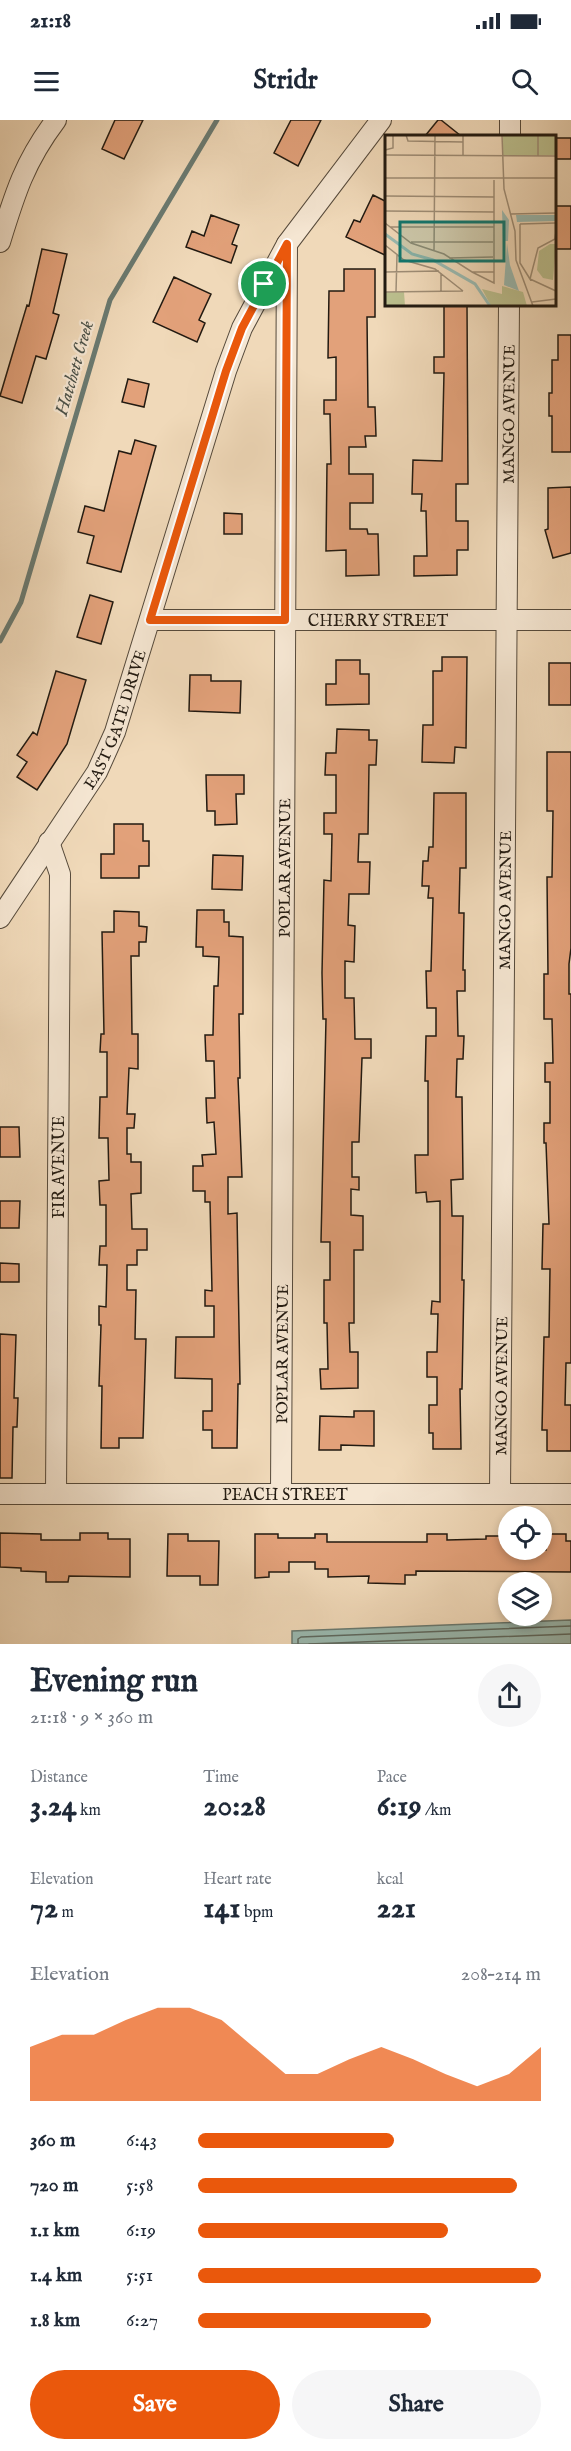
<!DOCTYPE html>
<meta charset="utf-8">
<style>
body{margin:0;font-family:"IM FELL English",serif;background:#f6f6f7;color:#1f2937;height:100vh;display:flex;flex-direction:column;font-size:22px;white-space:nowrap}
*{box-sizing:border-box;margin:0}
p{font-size:20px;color:#747a83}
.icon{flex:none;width:33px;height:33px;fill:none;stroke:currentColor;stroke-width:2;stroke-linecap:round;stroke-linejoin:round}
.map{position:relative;height:1524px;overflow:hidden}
.side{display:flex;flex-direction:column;background:#fff;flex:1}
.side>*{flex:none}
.fabs{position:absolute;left:498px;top:1386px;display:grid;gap:12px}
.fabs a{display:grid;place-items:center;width:54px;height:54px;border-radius:50%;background:#fff;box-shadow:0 3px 9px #0003;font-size:30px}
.pin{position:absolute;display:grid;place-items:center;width:51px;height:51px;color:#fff;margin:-26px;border:3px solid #fff;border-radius:50%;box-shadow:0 2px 6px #0007}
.round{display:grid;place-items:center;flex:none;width:63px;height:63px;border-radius:32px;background:#f6f6f7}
.summary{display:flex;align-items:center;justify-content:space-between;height:102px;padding:0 30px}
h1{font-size:33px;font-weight:800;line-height:45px}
.stats{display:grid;grid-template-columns:repeat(3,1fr);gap:9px;height:102px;padding:6px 30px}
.stats div{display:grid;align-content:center}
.stats b{font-size:30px;font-weight:800}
.stats small{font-size:16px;font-weight:400}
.stats p{font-size:16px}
.chart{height:168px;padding:12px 30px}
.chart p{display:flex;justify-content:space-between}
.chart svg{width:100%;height:108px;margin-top:6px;fill:#ea580c;opacity:.7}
.cta{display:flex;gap:12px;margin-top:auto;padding:12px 30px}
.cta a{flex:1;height:69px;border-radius:36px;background:#ea580c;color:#fff;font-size:24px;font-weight:800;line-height:69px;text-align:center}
.cta a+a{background:#f6f6f7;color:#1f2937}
ul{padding:0 30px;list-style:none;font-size:20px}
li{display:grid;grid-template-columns:96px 72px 1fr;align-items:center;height:45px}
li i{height:15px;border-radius:8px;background:#ea580c}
.status{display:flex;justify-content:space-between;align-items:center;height:42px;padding:0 30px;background:#fff;direction:ltr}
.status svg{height:16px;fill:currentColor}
header{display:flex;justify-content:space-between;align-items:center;height:78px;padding:0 30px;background:#fff;font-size:27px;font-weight:800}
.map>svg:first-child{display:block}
.water{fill:#9abab1;stroke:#6a7a71;stroke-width:1.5}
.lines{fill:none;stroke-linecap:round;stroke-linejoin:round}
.shore{stroke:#5e6a61;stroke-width:1.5}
.stream{stroke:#6a7a71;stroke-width:5}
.building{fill:#e2a17a;stroke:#221a11;stroke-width:1.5}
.street-casing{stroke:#564a3b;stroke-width:22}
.street{stroke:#f5e6d2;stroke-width:20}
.route-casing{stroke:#fff;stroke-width:12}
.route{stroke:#ea580c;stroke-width:8}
.labels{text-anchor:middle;stroke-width:4.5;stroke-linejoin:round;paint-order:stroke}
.street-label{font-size:16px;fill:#221a11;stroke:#f5e6d2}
.water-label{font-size:18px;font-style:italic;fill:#4c5249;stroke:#f5e6d2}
.inset-river{fill:none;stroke:#9abab1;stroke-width:3}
.inset-road{fill:none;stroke:#9e8d76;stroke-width:1.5}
.view{fill:#0f766e;fill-opacity:0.15;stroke:#0f766e;stroke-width:3}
.inset-edge{fill:none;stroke:#221a11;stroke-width:3}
</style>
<div class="status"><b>21:18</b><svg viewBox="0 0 49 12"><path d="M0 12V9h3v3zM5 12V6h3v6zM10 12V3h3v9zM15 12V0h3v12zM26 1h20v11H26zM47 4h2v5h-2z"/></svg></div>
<header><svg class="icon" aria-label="menu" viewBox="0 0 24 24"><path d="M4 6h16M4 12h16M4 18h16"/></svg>Stridr<svg class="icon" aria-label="search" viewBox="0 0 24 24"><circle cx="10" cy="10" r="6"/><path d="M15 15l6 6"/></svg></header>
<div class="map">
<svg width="571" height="1524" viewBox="0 0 571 1524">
<rect width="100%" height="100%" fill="#f0d9b9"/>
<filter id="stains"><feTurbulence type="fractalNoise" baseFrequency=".00333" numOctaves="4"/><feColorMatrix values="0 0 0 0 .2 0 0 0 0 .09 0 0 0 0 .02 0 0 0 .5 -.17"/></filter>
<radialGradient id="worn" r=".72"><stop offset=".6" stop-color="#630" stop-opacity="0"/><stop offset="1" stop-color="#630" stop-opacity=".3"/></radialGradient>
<path class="water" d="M571,1500V1524H292V1511Z"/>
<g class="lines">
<path class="shore" d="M298,1524V1519L301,1517L571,1506
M309,1524L571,1514"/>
<path class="stream" d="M0,521L21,482L110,180L217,0"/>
</g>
<path class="building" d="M115,0H143L124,39L102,29Z
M291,0H321L298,46L274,33Z
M438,0H441L461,16H425Z
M555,18H571V39H555Z
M373,75L387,82V136L346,117L354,100L360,102Z
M555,86H571V129H555Z
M211,95L239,105L232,124L237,126L231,143L186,127L192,111L204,116Z
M42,129L67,134L53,193L59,195L46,239L36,236L22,283L0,276L27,185L29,186Z
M344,149H375V197H367L368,287H375L376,316H365L366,327H349V354H373V383H350V409H367L368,414H378L379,455L346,456V430L326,431L327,344H331L330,294H324V280H336V237L328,238L329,171H344Z
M174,157L211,174L199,200L205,203L197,222L153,202Z
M444,184H467L468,364H456V401H468V430H457V455L414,456V436H427L426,391H421L422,374H412L413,340L442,341L444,253H434V237H444Z
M558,215H571V332H552V296H549V273H552V240H558Z
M128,259L149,264L144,287L122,282Z
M135,320L156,326L121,452L87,443L94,416L78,412L85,386L104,391L119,331L131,334Z
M571,367V433L553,438L545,410L548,409V368Z
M224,393L242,394V414H224Z
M90,475L113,482L101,524L77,517Z
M442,537H467L466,628L455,627L454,643L422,642L423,605H433V551H442Z
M336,540H360V554H369V584L326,585V564H336Z
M549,543H571V585H549Z
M56,551L86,560L67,624L37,670L17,657L27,642L17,635L33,612L37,615Z
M190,555H211V561H241L240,593L189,591Z
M337,609L369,610V620H377L376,645H369L368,714H359L358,742H370L369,774H349L348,805L355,806L354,842L345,841V878H354L355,919H371V938H362L359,1022H352V1057H359V1070L351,1069V1095L363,1096V1130H354V1203H349L350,1232H358V1268L321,1269L320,1249H328L327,1203H324V1160H330V1122H321L326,899H323L322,853L324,760L331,761L332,714H324V693H336V655H325L326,633H336Z
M547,632H571V828L569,844V874H571V1243H566L565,1285H571V1331H547V1310H542L544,1217H549L550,1149H542L543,1104H549L546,1023H544V1003H550V962H545V943H553L552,899H544V854H548L547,757H552L553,691H547Z
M206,655H244V674H236L237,704L215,705V691H207Z
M434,673H466V748H460L459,793H464L463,850H465V871H457L458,916H464L463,939H457L456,977H462L463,1059L451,1060L452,1096H463L462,1160H464L462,1269H460L461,1329H433V1313H429V1285H437V1257H427V1232H437L438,1194H431L432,1181L440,1182V1081L427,1082L426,1072L416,1073L415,1035H428V961H425L426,916H436V888H427L426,851H431L433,778H428L429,766H422L423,741H428L429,727H433Z
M114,704H143V721H149V746H139V758H101V734H114Z
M213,735L243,736L242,770L212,769Z
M197,790H224V802H229V816L243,817V894H239L240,958H238L242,1057H228V1094L237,1093L240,1264H238L237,1328H212V1310H203V1291H212V1259L175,1258L176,1217H214V1186H205V1170L212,1171L210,1082H205V1071H193V1046H203L202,1035L216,1034L214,1002L207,1003L206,978H215L214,941H206L205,915H213L214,866H218L219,837L203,836V827H196Z
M114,791L139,792V806L147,807L146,822H139V836H131L132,914H138V949L129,948L127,994H135L134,1008H127V1034H131V1042H141V1073L131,1074L132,1109H147V1130H137V1145H127V1170H136L135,1219H146L143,1318H119V1328H101L102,1266H99L101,1205H99V1186L106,1187L107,1145H99L100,1126H106V1085H100L99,1061L109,1060L108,1018H99L100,977H107V932H100L101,914H104L102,812H114Z
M0,1007H19L20,1037H0Z
M0,1081H20L19,1108H0Z
M0,1143L19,1144V1162H0Z
M0,1214L16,1215L14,1278H18L17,1307H13L12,1358H0Z
M354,1291H374V1326L341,1325V1330H319L320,1296L354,1297Z
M0,1413L41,1414V1420H80V1413H108V1419H130V1457L69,1456L68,1462H46V1452L21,1451V1448L0,1447Z
M168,1414H188V1421H219L218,1465H200V1456H167Z
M255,1414H278V1418H315V1414H327V1422H427V1414H447V1420L486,1419V1416H508V1430H546V1414H566V1421H571V1452L416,1451V1455H405V1464L368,1463L369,1456L328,1457V1449H315V1442H289V1452H269V1457L255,1458Z"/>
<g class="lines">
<defs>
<g id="street">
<path d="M510,16V0"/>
<path d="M0,122C15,73 25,41 56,0"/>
<path id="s1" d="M150,500H571"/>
<path d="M49,722L60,754L56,1374"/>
<path id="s2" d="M0,798L97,652L115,612L226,251L242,208L287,124L381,0"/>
<path id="s3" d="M0,1374H571"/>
<path id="s4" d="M281,1374L287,124"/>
<path id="s5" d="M500,1374L509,184"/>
</g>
</defs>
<use href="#street" class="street-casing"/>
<use href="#street" class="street"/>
</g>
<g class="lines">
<defs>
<path id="route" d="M287,124L285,500H150L226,251L242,208Z"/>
</defs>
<use href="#route" class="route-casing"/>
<use href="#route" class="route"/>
</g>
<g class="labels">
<g class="street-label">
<text dy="6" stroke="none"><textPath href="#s5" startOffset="1080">MANGO AVENUE</textPath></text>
<text dy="6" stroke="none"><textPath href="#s1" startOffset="228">CHERRY STREET</textPath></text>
<text dy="6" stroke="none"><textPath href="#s2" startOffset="231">EAST GATE DRIVE</textPath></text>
<text dy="6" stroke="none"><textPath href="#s4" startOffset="626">POPLAR AVENUE</textPath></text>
<text dy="6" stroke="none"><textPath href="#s5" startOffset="594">MANGO AVENUE</textPath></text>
<text transform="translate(58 1047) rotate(-90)" y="6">FIR AVENUE</text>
<text dy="6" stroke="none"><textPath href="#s4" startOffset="140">POPLAR AVENUE</textPath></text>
<text dy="6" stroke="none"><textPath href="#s5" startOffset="108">MANGO AVENUE</textPath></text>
<text dy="6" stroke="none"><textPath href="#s3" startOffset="285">PEACH STREET</textPath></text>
</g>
<g class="water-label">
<text transform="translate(74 248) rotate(-74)" y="6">Hatchett Creek</text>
</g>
</g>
<g transform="translate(385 15)">
<rect width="171" height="171" fill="#f0d9b9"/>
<path d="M118,0H171V20L118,21ZM165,109H171L168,145L158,143L152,135L154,116ZM117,151L138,157L142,171H106L97,154L117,159ZM0,157H19L20,171H0Z" fill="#bbbf8e"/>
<path d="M117,75L124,85L123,106H118ZM131,80H171V86L132,87ZM122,108L125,130L134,156L119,150Z" fill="#9abab1"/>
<path class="inset-river" d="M0,99L27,119L48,125L90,149L105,171"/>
<path class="inset-road" d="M21,0L23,6L78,7M78,0V20M117,0L119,54L130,96L131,125L148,171M153,0V21M0,15L8,13V0M0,20L171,21M0,43H171M0,61L109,62M0,76L109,77M126,79L171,78M0,88L26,108L59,119L87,137H109M135,89V128L145,144L153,113L170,104L171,96M135,89L171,88M5,92H109M26,107H108M0,110L19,125L50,134L78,156M49,116L50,0M64,123L108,122M0,137L54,136M87,137L109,148V45M145,144L171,156M0,157L78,156M11,157L12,120M56,157V138M147,167L171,164M27,171H93"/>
<path class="view" d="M15,87H119V126H15Z"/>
<rect width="171" height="171" class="inset-edge"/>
</g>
<rect width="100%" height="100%" filter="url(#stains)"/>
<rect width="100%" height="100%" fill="url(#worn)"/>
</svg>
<div class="fabs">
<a><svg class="icon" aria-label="locate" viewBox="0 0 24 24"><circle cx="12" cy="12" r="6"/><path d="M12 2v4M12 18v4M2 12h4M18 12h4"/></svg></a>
<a><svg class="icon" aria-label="layers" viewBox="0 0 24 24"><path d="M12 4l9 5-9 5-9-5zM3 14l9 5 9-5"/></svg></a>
</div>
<div class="pin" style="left:264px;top:164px;background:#1e9e55"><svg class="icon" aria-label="arrive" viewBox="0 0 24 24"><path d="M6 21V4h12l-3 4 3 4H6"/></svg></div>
</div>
<section class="side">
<div class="summary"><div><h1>Evening run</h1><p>21:18 · 9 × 360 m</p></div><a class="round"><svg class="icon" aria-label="share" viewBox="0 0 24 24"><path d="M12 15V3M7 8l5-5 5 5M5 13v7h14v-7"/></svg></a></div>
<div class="stats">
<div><p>Distance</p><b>3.24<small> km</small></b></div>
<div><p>Time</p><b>20:28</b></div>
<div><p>Pace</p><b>6:19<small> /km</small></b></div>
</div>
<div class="stats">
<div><p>Elevation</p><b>72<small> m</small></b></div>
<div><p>Heart rate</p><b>141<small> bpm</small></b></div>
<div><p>kcal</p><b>221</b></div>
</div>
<div class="chart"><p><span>Elevation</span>208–214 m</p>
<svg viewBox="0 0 160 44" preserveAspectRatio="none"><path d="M0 44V22L10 17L20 17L30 11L40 6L50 6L60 11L70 22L80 33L90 33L100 27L110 22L120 27L130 33L140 38L150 33L160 22V44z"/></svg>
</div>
<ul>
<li><b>360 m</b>6:43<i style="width:57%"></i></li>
<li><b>720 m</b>5:58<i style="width:93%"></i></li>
<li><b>1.1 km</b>6:19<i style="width:73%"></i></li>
<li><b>1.4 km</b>5:51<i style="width:100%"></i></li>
<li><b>1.8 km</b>6:27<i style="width:68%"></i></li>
</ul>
<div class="cta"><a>Save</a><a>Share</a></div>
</section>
